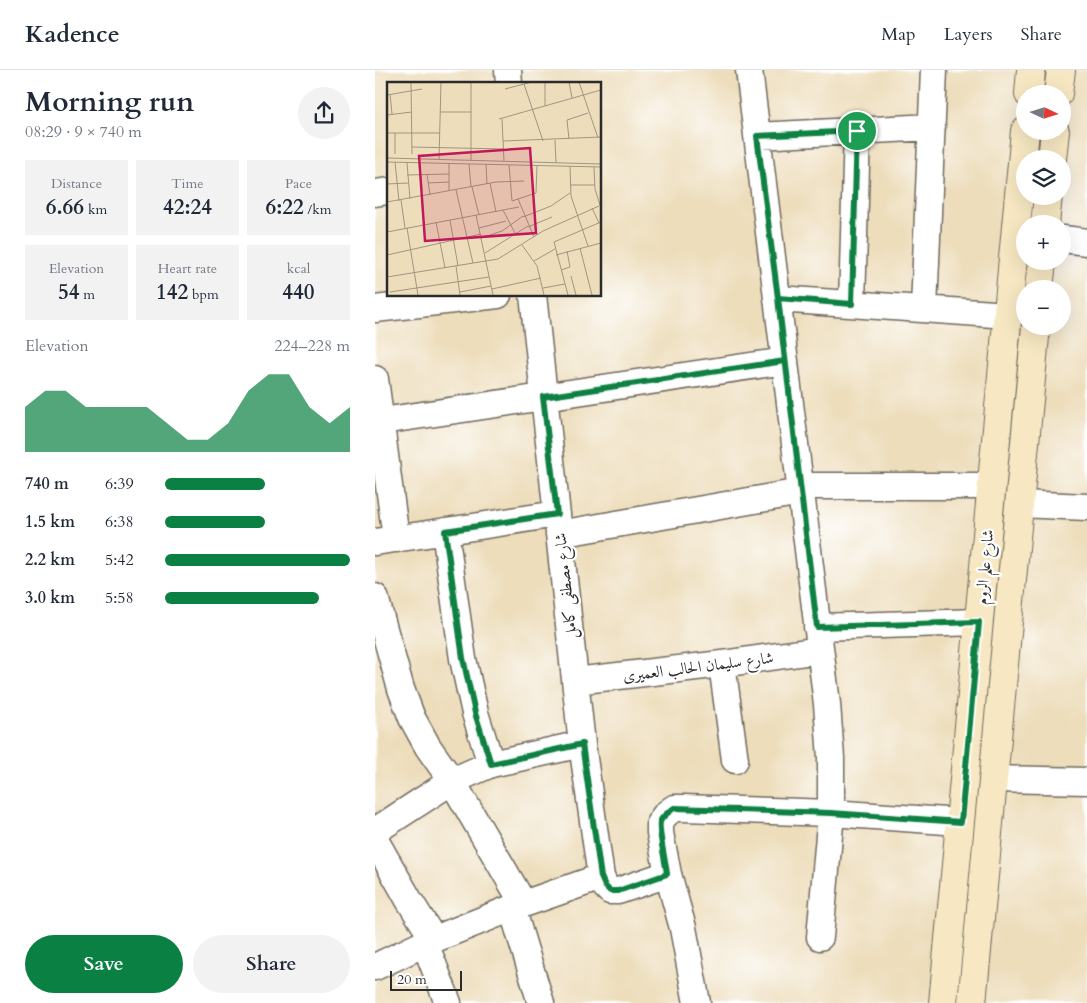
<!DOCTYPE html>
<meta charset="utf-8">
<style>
body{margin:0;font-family:Cardo,Amiri,serif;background:#f2f2f3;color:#1f2937;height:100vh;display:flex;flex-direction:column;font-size:19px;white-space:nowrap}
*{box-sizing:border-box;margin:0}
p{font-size:16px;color:#747a83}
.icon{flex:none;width:28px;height:28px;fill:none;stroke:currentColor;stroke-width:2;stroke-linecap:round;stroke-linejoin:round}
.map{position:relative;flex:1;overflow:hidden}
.panel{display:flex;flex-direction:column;background:#fff;width:375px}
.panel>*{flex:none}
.needle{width:32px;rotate:94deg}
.tools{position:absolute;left:641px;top:15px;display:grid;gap:10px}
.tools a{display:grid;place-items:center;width:55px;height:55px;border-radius:50%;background:#fff;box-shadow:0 5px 20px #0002;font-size:25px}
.scale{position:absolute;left:15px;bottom:12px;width:72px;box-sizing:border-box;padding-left:5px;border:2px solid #2b2b2b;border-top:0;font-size:14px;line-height:18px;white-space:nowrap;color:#2b2b2b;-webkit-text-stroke:4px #fff;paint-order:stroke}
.pin{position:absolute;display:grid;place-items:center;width:42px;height:42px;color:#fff;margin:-21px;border:2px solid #fff;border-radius:50%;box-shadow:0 1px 5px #0007}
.round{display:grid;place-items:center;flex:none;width:52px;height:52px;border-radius:26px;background:#f2f2f3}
.head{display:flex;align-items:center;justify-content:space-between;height:85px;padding:0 25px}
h1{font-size:28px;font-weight:700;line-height:38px}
.metrics{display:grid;grid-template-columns:repeat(3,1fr);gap:8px;height:85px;padding:5px 25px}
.metrics div{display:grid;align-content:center;border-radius:0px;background:#f2f2f3;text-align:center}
.metrics b{font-size:21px;font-weight:700}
.metrics small{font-size:14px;font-weight:400}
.metrics p{font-size:14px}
.chart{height:140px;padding:10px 25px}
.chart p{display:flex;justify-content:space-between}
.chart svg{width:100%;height:90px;margin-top:5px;fill:#0b8043;opacity:.7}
.primary-button{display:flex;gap:10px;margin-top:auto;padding:10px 25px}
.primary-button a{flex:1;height:58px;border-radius:30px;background:#0b8043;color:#fff;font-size:20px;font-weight:700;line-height:58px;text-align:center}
.primary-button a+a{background:#f2f2f3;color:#1f2937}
ul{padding:0 25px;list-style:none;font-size:16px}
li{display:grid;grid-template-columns:80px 60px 1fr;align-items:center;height:38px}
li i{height:12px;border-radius:6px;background:#0b8043}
header{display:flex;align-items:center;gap:30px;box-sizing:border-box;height:70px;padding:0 25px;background:#fff;border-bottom:1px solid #e0e1e3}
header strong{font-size:24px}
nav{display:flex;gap:28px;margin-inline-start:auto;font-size:18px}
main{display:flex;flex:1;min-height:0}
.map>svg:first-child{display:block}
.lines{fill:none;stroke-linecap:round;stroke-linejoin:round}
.street-casing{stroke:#6f695d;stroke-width:29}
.secondary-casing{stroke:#6f695d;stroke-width:30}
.street{stroke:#fff;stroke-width:26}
.secondary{stroke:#f7e8c3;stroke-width:28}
.route-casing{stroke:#fff;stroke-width:10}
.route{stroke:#0b8043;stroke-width:6}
.labels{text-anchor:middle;stroke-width:4.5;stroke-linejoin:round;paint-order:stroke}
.street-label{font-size:16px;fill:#2b2b2b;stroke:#fff}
.inset-road{fill:none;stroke:#9f9681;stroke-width:1}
.view{fill:#c2185b;fill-opacity:0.15;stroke:#c2185b;stroke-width:2.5}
.inset-edge{fill:none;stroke:#2b2b2b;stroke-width:2.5}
</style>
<header>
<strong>Kadence</strong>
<nav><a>Map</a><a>Layers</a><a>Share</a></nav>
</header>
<main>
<section class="panel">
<div class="head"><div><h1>Morning run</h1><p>08:29 · 9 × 740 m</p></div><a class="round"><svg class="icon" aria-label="share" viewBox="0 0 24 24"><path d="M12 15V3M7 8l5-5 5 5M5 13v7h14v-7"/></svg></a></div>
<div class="metrics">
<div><p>Distance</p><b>6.66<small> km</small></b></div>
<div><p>Time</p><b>42:24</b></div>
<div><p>Pace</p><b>6:22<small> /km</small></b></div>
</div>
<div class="metrics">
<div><p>Elevation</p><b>54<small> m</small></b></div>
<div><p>Heart rate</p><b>142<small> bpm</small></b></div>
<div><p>kcal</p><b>440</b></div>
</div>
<div class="chart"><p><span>Elevation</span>224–228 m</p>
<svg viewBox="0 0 160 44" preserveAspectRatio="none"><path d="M0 44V22L10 14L20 14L30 22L40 22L50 22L60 22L70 30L80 38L90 38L100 30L110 14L120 6L130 6L140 22L150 30L160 22V44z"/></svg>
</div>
<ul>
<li><b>740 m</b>6:39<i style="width:54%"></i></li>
<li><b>1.5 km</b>6:38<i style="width:54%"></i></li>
<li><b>2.2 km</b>5:42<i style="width:100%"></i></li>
<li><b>3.0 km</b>5:58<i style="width:83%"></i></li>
</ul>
<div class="primary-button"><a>Save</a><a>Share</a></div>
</section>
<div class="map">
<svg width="712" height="933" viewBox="0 0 712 933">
<rect width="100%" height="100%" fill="#fff"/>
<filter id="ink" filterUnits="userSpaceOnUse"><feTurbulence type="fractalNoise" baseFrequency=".02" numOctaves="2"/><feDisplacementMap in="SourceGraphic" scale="10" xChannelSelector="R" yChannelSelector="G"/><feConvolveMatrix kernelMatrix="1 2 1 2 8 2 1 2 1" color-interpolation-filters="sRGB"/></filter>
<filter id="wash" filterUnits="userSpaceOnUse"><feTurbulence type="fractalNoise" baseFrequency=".0096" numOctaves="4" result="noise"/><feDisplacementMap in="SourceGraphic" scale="20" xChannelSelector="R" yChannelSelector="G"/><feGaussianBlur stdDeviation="1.12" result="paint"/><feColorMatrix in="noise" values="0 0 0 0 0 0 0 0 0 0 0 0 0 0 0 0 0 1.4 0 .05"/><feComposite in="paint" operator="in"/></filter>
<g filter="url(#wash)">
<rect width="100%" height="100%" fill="#edddbb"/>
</g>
<g filter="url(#ink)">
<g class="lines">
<defs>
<path id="street" d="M133,0L134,14
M374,0L452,634L456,688V743L445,867
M382,66L557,57
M0,123L14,121
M688,169L712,172
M158,225L207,674L226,807L230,816L235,821H243L293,804
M403,229L633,245
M477,234L482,61
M0,239L123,225
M549,239L559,0
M0,309L21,469
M0,352L410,291
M425,416H617
M644,434L712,437
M70,461L88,589L100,643L116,694
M184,464L426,422
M0,472L182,444
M0,527L26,619L37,648L53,677L77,711L148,833
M442,557L604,552
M347,594L360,690
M200,611L347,594L445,580
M618,709L712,711
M0,761L77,711L116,694L207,674
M0,770L34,830L59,870
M137,838L166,933
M50,873L73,933
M0,897L50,873L137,838L226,807
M322,933L308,858L293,804L285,763V752L291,744L299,738H309L456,743L585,752"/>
<path id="secondary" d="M654,24L656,0
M683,24L686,0
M677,89L680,61
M670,154L673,126
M664,219L667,191
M568,933L650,61
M597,933L661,256"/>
</defs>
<use href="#street" class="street-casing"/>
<use href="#secondary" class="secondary-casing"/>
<use href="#street" class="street"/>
<use href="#secondary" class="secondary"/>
</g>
</g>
<g class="lines" filter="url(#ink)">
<defs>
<path id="route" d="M482,61L477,234L403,228L410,291L168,327L182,444L70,461L88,588L100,643L116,694L207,674L226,807L230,816L235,821H243L292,804C291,794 283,761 285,752C287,746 294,742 299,738L456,743L586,752L604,552L442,557L403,228L382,66L482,61"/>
</defs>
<use href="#route" class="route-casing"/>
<use href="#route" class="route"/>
</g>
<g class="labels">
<g class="street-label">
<text transform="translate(609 497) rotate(-85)" y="6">شارع علم الروم</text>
<text transform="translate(190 516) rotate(-96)" y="6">شارع مصطفى كامل</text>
<text transform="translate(323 596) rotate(-7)" y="6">شارع سليمان الحالب العميرى</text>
</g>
</g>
<g transform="translate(12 12)">
<rect width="214" height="214" fill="#edddbb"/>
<path class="inset-road" d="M24,0L25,72M84,0V79M182,0L185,16M192,0L211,56M137,2L156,59M118,7L145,0M3,12L5,32M0,13L35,7M158,24V0M54,30H84M0,33L25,30M112,37L214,8M115,37L117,79M0,51H53M8,51V72M182,57L180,38L201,31M168,58L169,81M116,59L214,55M25,65L116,67M0,76L214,82M52,78L54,0M0,80L214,85M8,80L12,119M20,81L23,117M82,82L84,105M99,82L100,102M122,83L125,119L149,111L150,84M183,84L184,114L201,164M207,85L208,107L214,126M40,92L43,113M20,93L62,92M41,101L62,100M103,101L109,130M0,102L21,101M183,103H208M85,105L92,133M69,108L86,181M62,109V81M131,117L147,155M14,118L18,146M0,120L109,100L137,99M205,126L212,141M116,128L129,153M89,133L106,213M136,135L164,124L183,111M63,138L71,184M49,140L58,186M141,145L165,135M20,146L31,213M92,146L119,139M0,150L132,125M94,156L115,149L136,134M135,163L150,184L157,213M193,166L205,213M98,171L141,144M0,173L94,152M169,173L214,161M147,179L168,167M69,184L73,213M174,188L183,185L180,169M184,194L189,213M0,195L111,177L156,149L212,124M156,206L178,202M105,207L154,196M3,210L102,195M73,210L104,204M181,213L167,160L214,140"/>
<path class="view" d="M143,66L149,151L38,159L32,74Z"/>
<rect width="214" height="214" class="inset-edge"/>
</g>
</svg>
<div class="tools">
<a><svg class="needle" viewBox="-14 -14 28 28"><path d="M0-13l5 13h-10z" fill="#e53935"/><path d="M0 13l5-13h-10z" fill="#747a83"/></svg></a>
<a><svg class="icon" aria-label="layers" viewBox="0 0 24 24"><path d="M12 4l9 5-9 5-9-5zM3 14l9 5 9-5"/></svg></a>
<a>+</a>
<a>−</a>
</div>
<div class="scale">20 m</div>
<div class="pin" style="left:482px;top:61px;background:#1e9e55"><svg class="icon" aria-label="arrive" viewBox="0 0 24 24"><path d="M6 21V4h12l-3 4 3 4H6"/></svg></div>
</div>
</main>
